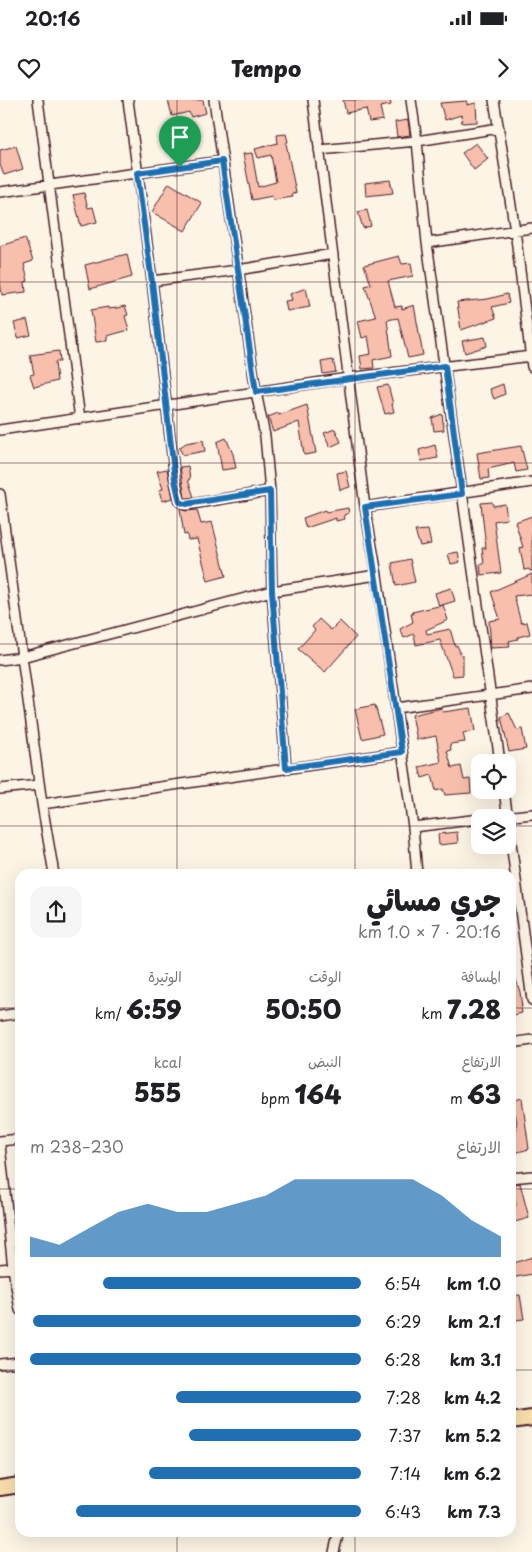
<!DOCTYPE html>
<html lang="ar">
<meta charset="utf-8">
<style>
body{margin:0;font-family:"Playpen Sans","Playpen Sans Arabic",sans-serif;background:#f6f6f6;color:#202124;direction:rtl;height:100vh;display:flex;flex-direction:column;font-size:19px;white-space:nowrap}
*{box-sizing:border-box;margin:0}
p{font-size:16px;color:#757577}
.icon{flex:none;width:28px;height:28px;fill:none;stroke:currentColor;stroke-width:2;stroke-linecap:round;stroke-linejoin:round}
.map{position:relative;flex:1;overflow:hidden;direction:ltr}
.panel{position:absolute;left:15px;top:769px;width:501px;height:668px;display:flex;flex-direction:column;background:#fff;border-radius:15px;box-shadow:0 5px 20px #0002;direction:rtl}
.panel>*{flex:none}
.controls{position:absolute;left:471px;top:654px;display:grid;gap:10px}
.controls a{display:grid;place-items:center;width:45px;height:45px;border-radius:10px;background:#fff;box-shadow:0 5px 20px #0002;font-size:25px}
.pin{position:absolute;display:grid;place-items:center;width:42px;height:42px;color:#fff;margin:-51px -21px;border-radius:50% 50% 50% 0;rotate:-45deg;box-shadow:0 0 5px #0007}
.pin .icon{rotate:45deg}
.round{display:grid;place-items:center;flex:none;width:52px;height:52px;border-radius:15px;background:#f6f6f6}
.head{display:flex;align-items:center;justify-content:space-between;height:85px;padding:0 15px}
h1{font-size:28px;font-weight:800;line-height:38px}
.metrics{display:grid;grid-template-columns:repeat(3,1fr);gap:8px;height:85px;padding:5px 15px}
.metrics div{display:grid;align-content:center}
.metrics b{font-size:25px;font-weight:800}
.metrics small{font-size:14px;font-weight:400}
.metrics p{font-size:14px}
.chart{height:140px;padding:10px 15px}
.chart p{display:flex;justify-content:space-between}
.chart svg{width:100%;height:90px;margin-top:5px;fill:#1f6fb2;opacity:.7}
ul{padding:0 15px;list-style:none;font-size:16px}
li{display:grid;grid-template-columns:80px 60px 1fr;align-items:center;height:38px}
li i{height:12px;border-radius:6px;background:#1f6fb2}
.status{display:flex;justify-content:space-between;align-items:center;height:35px;padding:0 25px;background:#fff;direction:ltr}
.status svg{height:14px;fill:currentColor}
header{display:flex;justify-content:space-between;align-items:center;height:65px;padding:0 15px;background:#fff;font-size:22px;font-weight:800}
.map>svg:first-child{display:block}
.building{fill:#f8bfad;stroke:#4a1f2b}
.lines{fill:none;stroke-linecap:round;stroke-linejoin:round}
.street-casing{stroke:#4a1f2b;stroke-width:12}
.primary-casing{stroke:#4a1f2b;stroke-width:18}
.street{stroke:#fcf5e5;stroke-width:9}
.primary{stroke:#f9deab;stroke-width:14}
.route-casing{stroke:#fff;stroke-width:10}
.route{stroke:#1f6fb2;stroke-width:6}
.grid{fill:none;stroke:#4a1f2b;stroke-width:1;stroke-opacity:0.55}
</style>
<div class="status"><b>20:16</b><svg viewBox="0 0 49 12"><path d="M0 12V9h3v3zM5 12V6h3v6zM10 12V3h3v9zM15 12V0h3v12zM26 1h20v11H26zM47 4h2v5h-2z"/></svg></div>
<header><svg class="icon" aria-label="forward" viewBox="0 0 24 24"><path d="M9 5l7 7-7 7"/></svg>Tempo<svg class="icon" aria-label="heart" viewBox="0 0 24 24"><path d="M12 20l-8-8c-3-5 5-10 8-4 3-6 11-1 8 4z"/></svg></header>
<div class="map">
<svg width="532" height="1452" viewBox="0 0 532 1452">
<rect width="100%" height="100%" fill="#fcf5e5"/>
<filter id="ink" filterUnits="userSpaceOnUse"><feTurbulence type="fractalNoise" baseFrequency=".02" numOctaves="2"/><feDisplacementMap in="SourceGraphic" scale="10" xChannelSelector="R" yChannelSelector="G"/><feConvolveMatrix kernelMatrix="1 2 1 2 8 2 1 2 1" color-interpolation-filters="sRGB"/></filter>
<g filter="url(#ink)">
<path class="building" d="M168,0H203L206,13L191,17L189,12L172,16Z
M343,0H390L391,5L380,7L383,20L369,22L366,9L346,13Z
M467,1V5L476,3L477,22L462,23L461,15L445,20L440,3Z
M408,20L410,35L397,37L395,22Z
M286,34L288,42L286,43L296,93L292,94L293,97L273,100L272,96L252,100L243,54L252,53L258,87L276,82L271,55L258,58L255,49L278,43L277,35Z
M476,43L488,59L474,70L462,53Z
M16,46L23,69L4,75L0,65V50Z
M390,80L393,93L366,96L365,83Z
M169,83L202,103L185,131L152,112Z
M84,93L88,108L93,107L97,122L81,126L73,95Z
M367,110L371,126L363,128L358,112Z
M25,138L33,161L24,164L28,181L25,182L26,192L2,195L0,181V146Z
M127,154L132,177L90,189L85,165Z
M399,156L402,164L411,163L413,176L388,181L395,207L402,206V209L414,205L423,255L408,258L398,218L387,220L392,256L373,260L374,268L362,269L360,256L371,254L368,236L362,238L358,221L376,217L365,186L371,184L364,165Z
M306,188L310,207L287,211L285,201L292,200L290,194Z
M507,194L509,203L492,207L496,218L461,230L457,202L488,199Z
M125,206L128,215L125,216L129,230L107,236V241L96,242L91,210L108,207V209L117,208Z
M27,220L31,235L18,238L14,223Z
M485,237L487,246L465,253L462,241Z
M59,251L60,262H55L57,281L34,287L30,275L34,274L30,255Z
M333,260L336,272L323,274L321,262Z
M503,284L505,294L494,299L490,289Z
M388,285L393,304H392L394,312L385,314L377,287Z
M307,305L316,353L304,355L299,322L273,332L268,317L278,313L279,315Z
M442,314L444,330L434,331L432,318Z
M335,329L341,342L330,347L324,333Z
M226,338L233,354L236,368L222,370L217,342Z
M203,340L205,351L183,355L179,348L186,343Z
M435,345L438,358L421,361L419,350Z
M521,346L527,370L516,372L514,363L488,369L489,378L481,379L477,353Z
M188,366L190,379L188,380L194,397L187,398H185L180,367Z
M167,369L173,398L162,401L159,390L163,389L157,371Z
M346,371L350,387L340,390L337,373Z
M492,402L493,406L505,404L507,419L494,421L501,473L481,475L480,464H484L482,448H486L481,403Z
M348,408L349,413L344,415L345,419L336,421V418L306,428L303,418L325,410L326,412Z
M180,409L186,411L197,410L201,424L212,422L226,476L208,481L197,439L188,440L187,434L184,435Z
M532,416V471H530L529,469L524,470L520,448L523,447L515,422Z
M428,430L431,444L420,446L415,431Z
M458,452L460,462L451,464L448,454Z
M410,459L415,482L396,486L392,463Z
M532,474V494L514,496L521,523L527,522L530,534L518,537V539L509,541L510,547L491,548L489,521L500,519L491,492Z
M451,488L455,501L439,506L435,493Z
M443,505L448,520L426,530L427,534L450,529L455,546L457,545L461,555H463V575L453,576L440,540L416,545L414,534L404,538L400,529L413,522L411,514H413L412,512Z
M319,519L331,530L340,521L356,537L325,572L298,549L315,530L312,527Z
M375,605L383,634L362,639L355,609Z
M442,608L443,612L471,608L475,631L463,633L465,642L450,644L451,650L447,651L452,668L461,666L464,680L470,679L471,693L445,695L443,689L436,691L432,675L422,678L419,667L441,662L436,636L417,640L412,615Z
M509,613L517,630L522,629L526,649L509,652L501,617Z
M457,732L458,743L439,745L438,734Z
M511,871H513L520,892L522,907H521L522,913L511,916Z
M522,998L529,1049L511,1054V1030L517,1029L516,1023L517,1022L512,1001Z
M520,1083L529,1118L511,1123V1107L516,1106L512,1084Z
M532,1157V1174L511,1178V1164Z
M520,1195L524,1219L515,1220L511,1196Z"/>
<g class="lines">
<defs>
<path id="street" d="M38,0L80,319
M128,0L152,181L175,380L180,402L186,405L270,391
M214,0L256,292L265,336L270,391L272,491L286,668
M313,0L365,407L377,475L413,727L417,774
M411,0L417,41L427,143L500,662
M494,0L515,130L532,267
M319,50L417,41L499,28
M0,92L222,61
M427,143L532,128
M152,181L238,170L333,154
M0,330L349,278L532,256
M0,394L42,704L54,774
M365,407L532,382
M0,560L22,557L272,491L377,475
M396,608L532,589
M0,689L39,685
M504,690L532,900
M42,704L402,652
M496,718L532,714
M413,727L480,719
M0,916L20,913
M511,943L532,940
M0,1041L20,1039
M0,1045L13,1168L20,1210
M511,1078L532,1076
M0,1169L13,1168
M0,1264L20,1262
M334,1452L339,1431"/>
<path id="primary" d="M511,1321L532,1318
M0,1388L20,1385"/>
</defs>
<use href="#street" class="street-casing"/>
<use href="#primary" class="primary-casing"/>
<use href="#street" class="street"/>
<use href="#primary" class="primary"/>
</g>
</g>
<g class="lines" filter="url(#ink)">
<defs>
<path id="route" d="M222,61L256,292L445,266L462,394L365,407L402,652L286,668L272,491L270,391L186,404L180,402L175,380L152,182L137,73Z"/>
</defs>
<use href="#route" class="route-casing"/>
<use href="#route" class="route"/>
</g>
<path class="grid" d="M177,0V774M355,0V774M0,182H532M0,363H532M0,544H532M0,726H480M508,726H532M0,908H20M511,908H532M0,1089H20M511,1089H532M0,1270H20M511,1270H532M177,1431V1452M355,1431V1452"/>
</svg>
<div class="controls">
<a><svg class="icon" aria-label="locate" viewBox="0 0 24 24"><circle cx="12" cy="12" r="6"/><path d="M12 2v4M12 18v4M2 12h4M18 12h4"/></svg></a>
<a><svg class="icon" aria-label="layers" viewBox="0 0 24 24"><path d="M12 4l9 5-9 5-9-5zM3 14l9 5 9-5"/></svg></a>
</div>
<div class="pin" style="left:180px;top:67px;background:#1e9e55"><svg class="icon" aria-label="arrive" viewBox="0 0 24 24"><path d="M6 21V4h12l-3 4 3 4H6"/></svg></div>
<section class="panel">
<div class="head"><div><h1>جري مسائي</h1><p>20:16 · 7 × 1.0 km</p></div><a class="round"><svg class="icon" aria-label="share" viewBox="0 0 24 24"><path d="M12 15V3M7 8l5-5 5 5M5 13v7h14v-7"/></svg></a></div>
<div class="metrics">
<div><p>المسافة</p><b>7.28<small> km</small></b></div>
<div><p>الوقت</p><b>50:50</b></div>
<div><p>الوتيرة</p><b>6:59<small> /km</small></b></div>
</div>
<div class="metrics">
<div><p>الارتفاع</p><b>63<small> m</small></b></div>
<div><p>النبض</p><b>164<small> bpm</small></b></div>
<div><p>kcal</p><b>555</b></div>
</div>
<div class="chart"><p><span>الارتفاع</span>230–238 m</p>
<svg viewBox="0 0 160 44" preserveAspectRatio="none"><path d="M0 44V34L10 38L20 30L30 22L40 18L50 22L60 22L70 18L80 14L90 6L100 6L110 6L120 6L130 6L140 14L150 26L160 34V44z"/></svg>
</div>
<ul>
<li><b>1.0 km</b>6:54<i style="width:78%"></i></li>
<li><b>2.1 km</b>6:29<i style="width:99%"></i></li>
<li><b>3.1 km</b>6:28<i style="width:100%"></i></li>
<li><b>4.2 km</b>7:28<i style="width:56%"></i></li>
<li><b>5.2 km</b>7:37<i style="width:52%"></i></li>
<li><b>6.2 km</b>7:14<i style="width:64%"></i></li>
<li><b>7.3 km</b>6:43<i style="width:86%"></i></li>
</ul>
</section>
</div>
